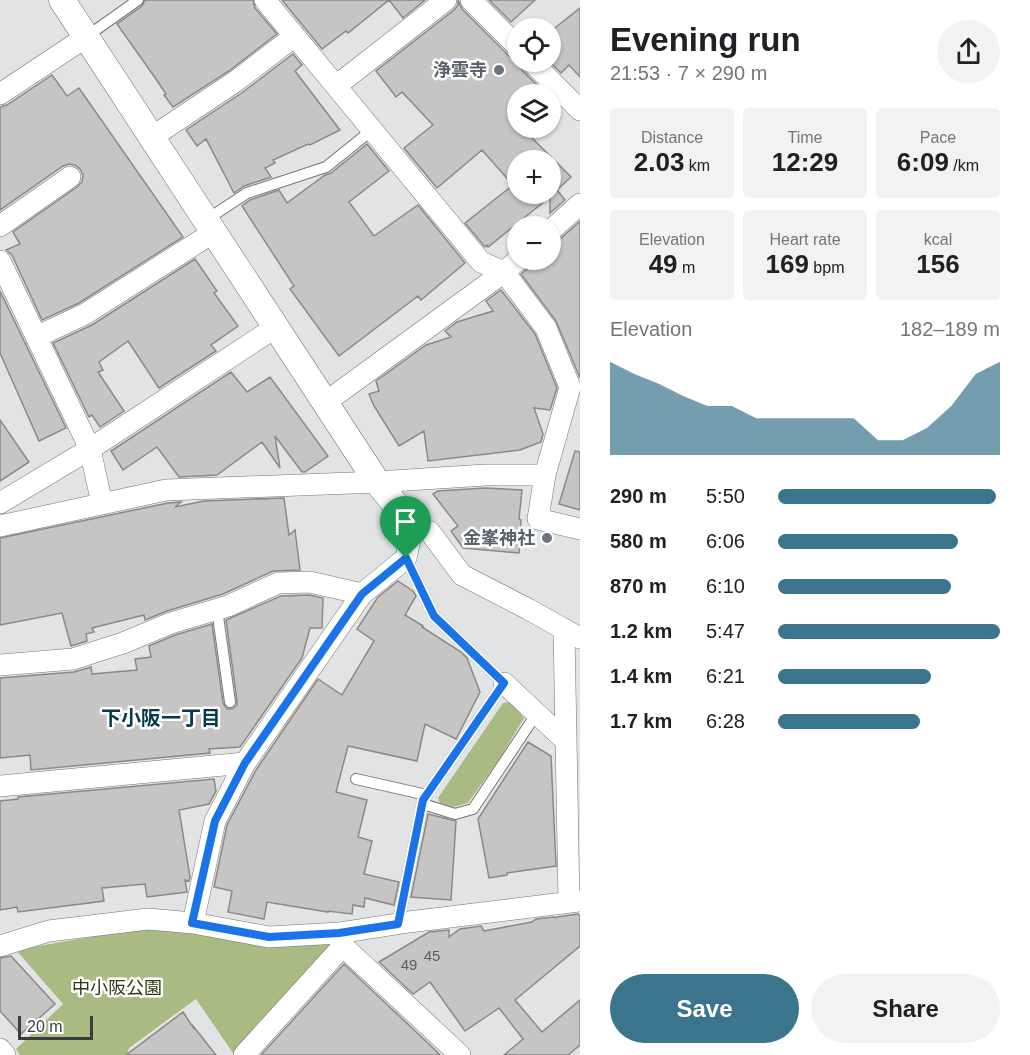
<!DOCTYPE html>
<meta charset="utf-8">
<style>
body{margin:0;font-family:Helvetica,"Noto Sans JP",sans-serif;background:#f2f2f2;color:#202124;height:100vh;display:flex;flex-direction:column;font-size:22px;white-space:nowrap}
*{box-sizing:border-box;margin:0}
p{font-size:20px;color:#757577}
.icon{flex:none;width:33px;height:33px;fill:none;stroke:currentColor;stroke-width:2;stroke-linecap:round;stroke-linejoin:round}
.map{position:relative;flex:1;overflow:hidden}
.details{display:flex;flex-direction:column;background:#fff;width:450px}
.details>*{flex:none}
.fabs{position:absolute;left:507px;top:18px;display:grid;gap:12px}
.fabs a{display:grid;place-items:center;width:54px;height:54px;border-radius:50%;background:#fff;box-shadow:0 2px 4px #0004;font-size:30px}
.scale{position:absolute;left:18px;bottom:15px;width:75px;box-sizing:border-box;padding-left:6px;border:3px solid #3b3c3c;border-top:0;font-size:16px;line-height:21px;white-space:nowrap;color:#3b3c3c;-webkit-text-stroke:4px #fff;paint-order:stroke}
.pin{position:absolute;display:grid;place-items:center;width:51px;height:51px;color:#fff;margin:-62px -26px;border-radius:50% 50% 50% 0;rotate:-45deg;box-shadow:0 0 6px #0007}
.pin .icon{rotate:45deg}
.round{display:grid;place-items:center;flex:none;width:63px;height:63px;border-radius:32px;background:#f2f2f2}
.head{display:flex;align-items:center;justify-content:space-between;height:102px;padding:0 30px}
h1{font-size:33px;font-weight:700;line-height:45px}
.metrics{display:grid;grid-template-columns:repeat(3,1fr);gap:9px;height:102px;padding:6px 30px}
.metrics div{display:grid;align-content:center;border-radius:6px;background:#f2f2f2;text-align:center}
.metrics b{font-size:26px;font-weight:700}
.metrics small{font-size:16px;font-weight:400}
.metrics p{font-size:16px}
.chart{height:168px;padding:12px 30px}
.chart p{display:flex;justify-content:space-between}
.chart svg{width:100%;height:108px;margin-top:6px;fill:#3a748d;opacity:.7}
.cta{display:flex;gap:12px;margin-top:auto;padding:12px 30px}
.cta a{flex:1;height:69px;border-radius:36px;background:#3a748d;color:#fff;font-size:24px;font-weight:700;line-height:69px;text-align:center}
.cta a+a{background:#f2f2f2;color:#202124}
ul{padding:0 30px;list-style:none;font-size:20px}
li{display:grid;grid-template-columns:96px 72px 1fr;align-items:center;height:45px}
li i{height:15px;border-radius:8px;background:#3a748d}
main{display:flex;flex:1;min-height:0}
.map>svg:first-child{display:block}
.green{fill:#a9bb82}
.building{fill:#c7c5c4;stroke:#8b8988;stroke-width:1.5;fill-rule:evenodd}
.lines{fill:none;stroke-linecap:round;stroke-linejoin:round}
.service-casing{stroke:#727475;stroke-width:12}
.minor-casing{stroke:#727475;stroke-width:22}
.tertiary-casing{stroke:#727475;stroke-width:27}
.service{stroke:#fff;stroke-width:10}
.minor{stroke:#fff;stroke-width:21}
.tertiary{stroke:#fff;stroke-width:26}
.route-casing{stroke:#fff;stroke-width:12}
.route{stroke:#1a73e8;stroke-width:8}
.worship-dot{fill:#6b7280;stroke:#fff;stroke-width:2}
.labels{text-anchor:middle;stroke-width:5;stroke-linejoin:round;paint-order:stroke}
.number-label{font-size:15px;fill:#5e5e5e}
.worship-label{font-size:18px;font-weight:bold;fill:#5b616d;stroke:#fff;text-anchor:end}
.park-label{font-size:18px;fill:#2e3812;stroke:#fff}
.neighbourhood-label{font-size:20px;font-weight:bold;fill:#05394c;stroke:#fff}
</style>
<main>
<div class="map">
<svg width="580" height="1055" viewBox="0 0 580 1055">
<rect width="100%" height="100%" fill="#e1e3e4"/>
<path class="green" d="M510,702L524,718L500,758L468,803L453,807L440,803L438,798L503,703Z
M153,926L332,943L233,1053L196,999L129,1048L127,1055H20L16,1049L63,1004L16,950Z"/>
<path class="building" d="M145,0H253L255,8L277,34L229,71L173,107L164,95L166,94L156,79L117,24L142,6Z
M282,0H389L348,33L346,31L322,49Z
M389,0H425L403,18Z
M458,0L462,9L509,56L520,62V66L523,71L542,90L538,94H518V128H522L571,177L557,190L565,200L550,213V197L488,247L487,245L485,247L465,223L513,185L482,150L437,188L404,148L433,125L402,92L396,97L376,71L454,10L458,5ZM518,160H550V194H518Z
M489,0H535L511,22Z
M580,8V77L569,65L561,73L550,62V47L559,40L551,31Z
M293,54L302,65L295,71L340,130L310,145L308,144L273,160L275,163L265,168L271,177L244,186L234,193L206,139L197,146L186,130L243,92Z
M52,75L67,96L79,88L183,237L79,303L42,320L12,255L6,250L20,244L13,232L77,187L82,182L83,175L80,169L75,165L69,164L63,166L0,210V107L7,105Z
M367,144L389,171L349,202L374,236L418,205L465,263L421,300L418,296L339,356L290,289L294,286L242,206L250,200L279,190L287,203L325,175L331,173Z
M580,221V378L556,321L521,274L527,269L533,260H550V243L559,240Z
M195,259L217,291L214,293L238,326L211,345L216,351L159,388L128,341L99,362L103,370L98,372L124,411L100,427L92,415L89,417L53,343L92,325Z
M501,290L535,334L557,388L550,410L534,408L543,434L541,442L520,450L428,461L424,431L399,446L374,406L369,394L379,391L376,381L426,345L451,337L445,331L457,322L493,311L486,301Z
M0,291L66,428L39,441L0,353Z
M231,372L247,392L270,377L328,456L305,472H302L275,436L280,468L262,442L217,475L179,477L157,447L123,470L111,451Z
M0,420L29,462L0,481Z
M575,451L580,452V510L559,504Z
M485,488L522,490L519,519L521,520L519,553L463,548L451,531L458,526L433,494L438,491Z
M284,498L289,535L295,530L300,570L273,571L223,594L167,611L145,620L144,615L92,628L94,632L86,634L87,641L71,646L62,613L0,625V538L168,503L181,502L175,507L204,501Z
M398,581L413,591L416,596L405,615L423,626L422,627L461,652L467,658L480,692L456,739L425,724L417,761L348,746L336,792L367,800L358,837L372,841L364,874L399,882L394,905L365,898L364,907L353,905L352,914L328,911V912L267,902L264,919L228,912L232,891L214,887L227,825L256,770L318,679L342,695L374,641L357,629L378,597Z
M309,595L323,598L322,628H310L302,658L240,747L209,749L210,753L31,770L30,755L0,758V678L74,672L91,667L92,674L137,670L135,659L151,657L149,646L175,635L212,624L223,703L227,709H232L237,705V701L226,620L281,596Z
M528,742L551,756L556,866L507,873V875L489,878L478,819Z
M214,779L216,791L209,804L179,810L190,877L189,881L185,880L187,892L147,897L145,884L102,888L104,901L18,912L17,907L0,910V801L18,799V797Z
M428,814L456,821L451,900L411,897Z
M578,914L580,916V946L515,1000L542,1032L580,1000V1045L568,1055H504L523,1039L499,1008L465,1031L430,982L413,994L379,962L429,932L449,930V937L460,929L481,926L484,931L532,922L536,919L554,917L555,918L557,917Z
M11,956L55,1004L21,1034L0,1011V958Z
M344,964L430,1045L440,1055H261Z
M183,1012L193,1027V1026L216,1055H126Z"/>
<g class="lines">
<defs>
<path id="service" d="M86,37L138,0
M206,220L247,193L326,167L372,130
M217,609L230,702
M356,779L427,795
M423,804L455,814L473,809L537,713
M398,924L423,800L504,683L434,616L406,558"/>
<path id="minor" d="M265,0L481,262L504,272L546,328L570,387L545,475L538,519L580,529
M471,0L518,47
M532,62L580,110
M336,86L446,0
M0,94L86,37
M152,137L236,81L295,36
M0,226L70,177
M550,231L580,204
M0,261L90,449L102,504
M36,337L85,314L214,232
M326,402L504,272L518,260
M0,503L90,449L276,327
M0,526L166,490L377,482L485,475H545
M564,629L569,902
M0,665L73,659L123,643L171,623L228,606L278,583L310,582L362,594
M504,683L566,741
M0,786L245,763L362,594L406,558L413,526L430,532L462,575L528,609L580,638
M193,923L215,821L245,763
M339,933L343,946L460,1055
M0,946L49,931L148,919L193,923L269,937L339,933L409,922L580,901
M0,1049L5,1055
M244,1055L343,946"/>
<path id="tertiary" d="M62,0L377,482L413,526"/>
</defs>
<use href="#service" class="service-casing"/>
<use href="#minor" class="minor-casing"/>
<use href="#tertiary" class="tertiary-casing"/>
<use href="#service" class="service"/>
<use href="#minor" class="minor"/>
<use href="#tertiary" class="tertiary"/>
</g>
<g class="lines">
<defs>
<path id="route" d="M406,558L434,616L504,683L423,800L398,924L339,933L269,937L192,923L215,821L245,763L362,594Z"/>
</defs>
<use href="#route" class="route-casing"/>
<use href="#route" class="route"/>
</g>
<g class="worship-dot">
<circle cx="499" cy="70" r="6"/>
<circle cx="547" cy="538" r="6"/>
</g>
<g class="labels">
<g class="number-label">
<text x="432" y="961">45</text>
<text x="409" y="970">49</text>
</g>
<g class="worship-label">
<text x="487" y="76">浄雲寺</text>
<text x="535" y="544">金峯神社</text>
</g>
<g class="park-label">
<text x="117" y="994">中小阪公園</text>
</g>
<g class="neighbourhood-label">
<text x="161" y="725">下小阪一丁目</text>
</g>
</g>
</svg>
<div class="fabs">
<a><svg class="icon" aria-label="locate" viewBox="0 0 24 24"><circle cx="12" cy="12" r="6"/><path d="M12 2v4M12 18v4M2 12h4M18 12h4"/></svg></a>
<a><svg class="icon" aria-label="layers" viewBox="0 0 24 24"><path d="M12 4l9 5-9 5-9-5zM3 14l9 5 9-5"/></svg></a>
<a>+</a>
<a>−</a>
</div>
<div class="scale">20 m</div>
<div class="pin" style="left:406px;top:558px;background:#1e9e55"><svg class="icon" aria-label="arrive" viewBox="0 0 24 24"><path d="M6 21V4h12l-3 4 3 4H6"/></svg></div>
</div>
<section class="details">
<div class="head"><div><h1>Evening run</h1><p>21:53 · 7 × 290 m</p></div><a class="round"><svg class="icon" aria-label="share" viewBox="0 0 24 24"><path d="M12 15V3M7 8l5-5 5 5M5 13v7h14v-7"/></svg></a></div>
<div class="metrics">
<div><p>Distance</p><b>2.03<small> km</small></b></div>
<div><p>Time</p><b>12:29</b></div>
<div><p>Pace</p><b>6:09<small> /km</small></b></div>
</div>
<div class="metrics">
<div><p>Elevation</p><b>49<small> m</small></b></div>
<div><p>Heart rate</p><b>169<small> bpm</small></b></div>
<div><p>kcal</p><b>156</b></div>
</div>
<div class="chart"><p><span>Elevation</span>182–189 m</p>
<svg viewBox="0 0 160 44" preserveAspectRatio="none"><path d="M0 44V6L10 11L20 15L30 20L40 24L50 24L60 29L70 29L80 29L90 29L100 29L110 38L120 38L130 33L140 24L150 11L160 6V44z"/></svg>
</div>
<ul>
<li><b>290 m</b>5:50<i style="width:98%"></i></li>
<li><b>580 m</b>6:06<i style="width:81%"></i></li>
<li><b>870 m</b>6:10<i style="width:78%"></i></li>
<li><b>1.2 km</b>5:47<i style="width:100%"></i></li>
<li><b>1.4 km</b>6:21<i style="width:69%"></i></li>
<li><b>1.7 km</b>6:28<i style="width:64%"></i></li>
</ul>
<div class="cta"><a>Save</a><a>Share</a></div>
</section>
</main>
